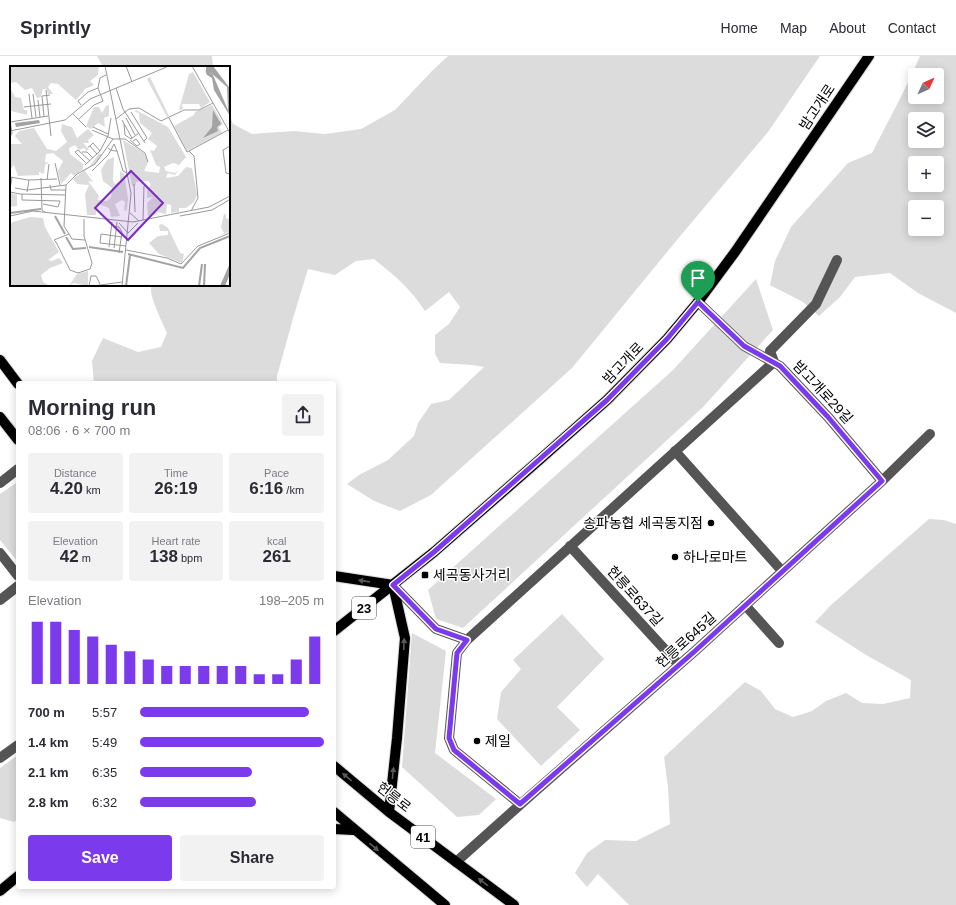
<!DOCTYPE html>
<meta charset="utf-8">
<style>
body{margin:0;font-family:Helvetica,"Noto Sans KR",sans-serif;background:#f2f2f3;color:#2b2b33;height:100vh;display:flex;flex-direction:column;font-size:15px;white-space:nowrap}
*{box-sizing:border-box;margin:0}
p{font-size:13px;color:#7c7c81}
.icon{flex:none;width:22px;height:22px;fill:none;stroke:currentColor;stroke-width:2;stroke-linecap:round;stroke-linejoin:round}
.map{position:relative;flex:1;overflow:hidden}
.sheet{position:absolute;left:16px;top:325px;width:320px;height:508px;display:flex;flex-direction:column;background:#fff;border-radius:4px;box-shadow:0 2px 10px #0003}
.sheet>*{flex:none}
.needle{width:26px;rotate:46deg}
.tools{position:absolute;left:908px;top:12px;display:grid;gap:8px}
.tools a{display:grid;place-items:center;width:36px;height:36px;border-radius:4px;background:#fff;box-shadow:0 2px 10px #0003;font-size:20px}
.pin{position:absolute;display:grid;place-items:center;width:34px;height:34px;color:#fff;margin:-41px -17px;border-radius:50% 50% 50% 0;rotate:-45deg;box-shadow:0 0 4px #0007}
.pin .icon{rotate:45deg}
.round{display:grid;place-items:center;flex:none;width:42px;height:42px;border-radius:4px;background:#f2f2f3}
.head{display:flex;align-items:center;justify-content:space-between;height:68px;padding:0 12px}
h1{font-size:22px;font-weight:600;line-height:30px}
.figures{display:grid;grid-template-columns:repeat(3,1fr);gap:6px;height:68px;padding:4px 12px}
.figures div{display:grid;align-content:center;border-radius:4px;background:#f2f2f3;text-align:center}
.figures b{font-size:17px;font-weight:600}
.figures small{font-size:11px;font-weight:400}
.figures p{font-size:11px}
.chart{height:112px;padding:8px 12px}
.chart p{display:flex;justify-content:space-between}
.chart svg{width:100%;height:72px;margin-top:4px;stroke:#7c3aed;stroke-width:6}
.primary-button{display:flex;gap:8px;margin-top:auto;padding:8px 12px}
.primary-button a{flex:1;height:46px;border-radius:4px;background:#7c3aed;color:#fff;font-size:16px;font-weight:600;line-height:46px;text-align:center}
.primary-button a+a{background:#f2f2f3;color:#2b2b33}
ul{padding:0 12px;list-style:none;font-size:13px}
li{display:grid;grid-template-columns:64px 48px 1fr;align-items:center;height:30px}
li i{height:10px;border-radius:5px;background:#7c3aed}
header{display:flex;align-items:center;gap:24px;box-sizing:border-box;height:56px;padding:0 20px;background:#fff;border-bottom:1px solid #e1e1e2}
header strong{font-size:19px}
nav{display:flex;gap:22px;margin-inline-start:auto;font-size:14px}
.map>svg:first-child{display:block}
.green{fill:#dcdcdc;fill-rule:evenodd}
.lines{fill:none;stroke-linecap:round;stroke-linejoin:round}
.major-casing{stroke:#dbdbdb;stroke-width:12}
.minor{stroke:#555;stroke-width:10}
.major{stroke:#000;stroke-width:10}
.oneway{fill:#595959}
.route-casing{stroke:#fff;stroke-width:8}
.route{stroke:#7c3aed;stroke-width:5}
.poi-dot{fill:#000;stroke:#fff;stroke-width:1.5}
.labels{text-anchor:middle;stroke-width:3;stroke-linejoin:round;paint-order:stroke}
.shield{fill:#fff;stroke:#4c4c4c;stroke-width:1}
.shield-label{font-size:13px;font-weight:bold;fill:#000}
.street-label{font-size:14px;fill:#000;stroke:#fff}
.poi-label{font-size:14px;fill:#000;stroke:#fff;text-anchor:start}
.inset-river{fill:none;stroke:#a3a3a3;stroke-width:2}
.inset-road{fill:none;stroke:#999;stroke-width:1}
.view{fill:#7b2cbf;fill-opacity:0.15;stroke:#7b2cbf;stroke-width:2}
.inset-edge{fill:none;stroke:#000;stroke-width:2}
</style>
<header>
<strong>Sprintly</strong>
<nav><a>Home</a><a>Map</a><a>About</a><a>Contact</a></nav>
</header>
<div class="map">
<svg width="956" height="849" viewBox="0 0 956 849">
<rect width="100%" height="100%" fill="#fff"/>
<path class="green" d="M97,0H212L213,11H103Z
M448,0H820L768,76L681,179L572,312L431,439L400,455L374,445L347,428L359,419L388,404L414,380L418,367L431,348L449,344L484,311L472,309L440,307L435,298V279L449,268L460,251L449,236L425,255C410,232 395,220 374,203L356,205L335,219L308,213L294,259L277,320V327H94L92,305L103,282L138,296L161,291L167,277C162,265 149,241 151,229H229V57L233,68L252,78L294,75L325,78L361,73L395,54L432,15Z
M920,0H956V257L918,237L890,217L855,221L840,241L819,260L803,246L770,229L775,205L791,171L848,107L872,97C888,65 906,33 920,0ZM915,19H937V41H915ZM915,63H937V85H915ZM915,107H937V129H915ZM915,151H937V173H915Z
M756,223L773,274L703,351L463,572L436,563L428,534L673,314Z
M16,427L18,429V506L0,484V438Z
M929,463L944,464L956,468V849H629L598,818L587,831L575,817L587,797L605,784L636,785L670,768L668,731L664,701L745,626L761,635L775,653L793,661L812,655L826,645L846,637L862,647L883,648L910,642L911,624L866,599L815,566L831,549Z
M562,558L604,603L557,651L580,674L541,710L497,663L501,636L521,613L513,604Z
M412,577L446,595L435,697L496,743L479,759L457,761L402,711Z
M18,699V763L14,766L0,762V712Z"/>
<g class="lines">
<defs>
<path id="major" d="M0,304L18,328
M0,361L18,384
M334,520L393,529
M334,575L434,496L537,406L607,344L667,283L698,246L735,196L869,0
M334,710L389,756L514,849
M334,756L445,849
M389,756L397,682L405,582L393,529
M334,773L354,774
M0,835L18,820"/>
</defs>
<use href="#major" class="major-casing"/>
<path class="minor" d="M698,246L744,290L780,310L828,361L882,425
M774,306L770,295L816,248L837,204
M675,395L782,515
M0,427L18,413
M570,490L679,609
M0,497L18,520
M393,529L436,573L467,584L457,597L449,682L454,694L520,748
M0,544L18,530
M745,549L779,587
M467,584L774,306
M0,702L18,689
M456,806L531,739L695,595L882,425L930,378"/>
<use href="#major" class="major"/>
</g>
<defs><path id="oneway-solid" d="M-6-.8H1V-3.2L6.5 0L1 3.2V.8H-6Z"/></defs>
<g class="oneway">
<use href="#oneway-solid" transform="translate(364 525) rotate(-172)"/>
<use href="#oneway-solid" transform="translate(404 588) rotate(-87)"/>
<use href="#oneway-solid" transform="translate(393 717) rotate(-84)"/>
<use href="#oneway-solid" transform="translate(347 721) rotate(-140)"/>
<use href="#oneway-solid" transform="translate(374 791) rotate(40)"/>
<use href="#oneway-solid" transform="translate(483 826) rotate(-143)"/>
</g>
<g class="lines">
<defs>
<path id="route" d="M698,246L744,290L780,310L828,361L882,425L695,595L520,748L454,694L449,682L457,597L467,584L436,573L393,529L434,496L607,344L667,283Z"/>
</defs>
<use href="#route" class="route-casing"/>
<use href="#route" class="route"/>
</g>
<g class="poi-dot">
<circle cx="711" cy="467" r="4"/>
<circle cx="675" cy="501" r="4"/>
<rect x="421" y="515" width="8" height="8" rx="2"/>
<circle cx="477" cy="685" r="4"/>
</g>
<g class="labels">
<g class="shield">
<rect x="352" y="541" width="24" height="22" rx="3"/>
<rect x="411" y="770" width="24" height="22" rx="3"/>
</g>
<g class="shield-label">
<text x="364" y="557">23</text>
<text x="423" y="786">41</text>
</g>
<g class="street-label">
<text transform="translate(817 51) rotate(-56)" y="5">밤고개로</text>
<text transform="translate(623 307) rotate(-46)" y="5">밤고개로</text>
<text transform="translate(823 336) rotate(47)" y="5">밤고개로29길</text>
<text transform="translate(635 540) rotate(48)" y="5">헌릉로637길</text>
<text transform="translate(686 584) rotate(-42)" y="5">헌릉로645길</text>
<text transform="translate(394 741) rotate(38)" y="5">헌릉로</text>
</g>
<g class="poi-label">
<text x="703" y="472" text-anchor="end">송파농협 세곡동지점</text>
<text x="683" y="506">하나로마트</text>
<text x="433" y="524">세곡동사거리</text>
<text x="485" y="690">제일</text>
</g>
</g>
<g transform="translate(10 10)">
<rect width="220" height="220" fill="#fff"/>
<path d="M0,0H89L88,9L80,15L84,19L75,23L66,34L48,18L41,17L38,21L43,28H38L36,23H33L31,31L27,32L22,22L15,24L6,16L0,17ZM183,6L200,36L191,42L189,38H172L173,43L169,44L179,8ZM140,11L159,50L157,51L137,13ZM0,22L5,31L11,32L14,44H17V49L1,45ZM99,39V50L94,52L95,61L88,57L81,63L76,60L84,41H89L92,47L96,40ZM202,39L213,58L209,61L212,67L177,85L164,60L184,49L185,46ZM126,44L158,61L176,91L169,99L163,97L154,101L156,105L165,107L169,104L165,109L158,107L156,112L168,110L176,101L182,102L187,129L184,136L176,142H169V146L161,147V139L157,138L156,148L146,146L148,148L138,150L137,137L143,131L137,132V124L141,118L138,115H131L126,116L125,120H122L113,74L134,87L138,96L134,105L149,107L150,101L146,99L140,84L144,85L147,80L138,73L142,67L130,57L129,47L125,46ZM52,58L62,61L67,72L78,63L84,69L78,74L79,77H73L79,83L77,85L74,82L69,84L65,79L59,82L60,88L73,98V103L64,110L61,107L51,118L48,105L53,95L43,87L36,88L35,96H39L35,99L34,108L29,106V109L8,110L4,99L0,104V78H12L5,70L9,65L24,62L37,83L46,85L57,76L51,65ZM89,87L92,89L87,96L75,105L83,116L78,115L89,130L88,134L97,135L101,131L102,122L93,115L91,104L97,94L104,91L103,115L105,118L110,116V105L114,108L118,132L117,144L114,145L115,136L112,134L105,138L110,150L101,151L99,142L89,138L86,139V149H77L75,128L79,119L67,118L63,113L80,100ZM0,127L7,129V140L0,141ZM214,148H216V153L220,152V166L211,169L214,167L211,161ZM20,151L33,152L35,161L49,186L38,194L42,195L49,192L53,197L40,202L31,209L33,216L40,220H0V157ZM152,158L158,162L170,187L174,188L172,197L149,188L139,177L148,170L158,169V165H150L149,159ZM78,205V220L64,217L59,220L67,208Z" fill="#dcdcdc"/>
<path d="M193,0L196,6V0H203L219,21L220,50L204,24L202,12L197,9ZM199,5L217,21L218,44L203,9ZM203,44L211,58L207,61L208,65L193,72L202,61ZM29,54L30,57L6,61L5,57ZM220,197V208L215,220H210Z" fill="#a3a3a3" fill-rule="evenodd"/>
<path class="inset-river" d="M0,147L31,143M45,150L55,168M56,171L63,183L76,182M79,181L113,186M118,188L173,202L190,182L220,170M116,220L120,189M189,220L192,198M194,220L195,198"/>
<path class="inset-road" d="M95,0L121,127L112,220M116,0L122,16M182,0L220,67M88,22L90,12L96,9M106,22L113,43L135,77M36,24L41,70M19,28L22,52M23,28L26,51M28,34L30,51M14,41L41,38M121,46L137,72L134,75M63,48L76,61M34,51L32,30L40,29M116,52L125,69M159,52L177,86L179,85L184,90L188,132L181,145M69,53L84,39L93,35L88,22L78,26L68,35L71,39M106,53L119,43L129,42L151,55L174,44H189L203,37M112,54L122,72M0,55L2,67L0,71M0,56L38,50M114,58L115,69L121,73L129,67M83,61L98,68M82,64L103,73M0,65L55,54L80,33L159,0M120,74L127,80L130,78L126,73L123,75M80,80L83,77L90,85M220,80L213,84L216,107L220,108M78,81L80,80L87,88M107,85L113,105L117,107M179,85L218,64M72,86H77L83,92M45,97L50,119M76,97L65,86L68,84L80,95M75,99L90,85L98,70L101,52M82,105L98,89L101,84L104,78L107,85H105L101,84L98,82M0,111L18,114L47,113M31,112L32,144L35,146M37,114L39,98M124,118L125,146M40,119L41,124H56M56,119L67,108L85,98L103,73H115L135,87L138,96M5,122L17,124L56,119L54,160L62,173L75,174M0,123L2,111M0,126L10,128L55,129M17,126L19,114M12,128V134L50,135L48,141L33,138M120,147L129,155M0,150L23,145L123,156L199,141L220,130M170,150L202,144L219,134M133,154L134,120M109,157L118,167M103,160L109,161L112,166L109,187M118,167L128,157M112,171L91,168L90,177L116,180M46,176L60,204L68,207L80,203L82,197L74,170V153M46,176L44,174L59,168M99,181L102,156M104,182L107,156M116,184L157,192L171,198L188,180L220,167M79,220L81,210H86L90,218M83,220L112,216"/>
<path class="view" d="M121,105L153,137L118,174L85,142Z"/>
<rect width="220" height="220" class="inset-edge"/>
</g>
</svg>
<div class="tools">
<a><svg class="needle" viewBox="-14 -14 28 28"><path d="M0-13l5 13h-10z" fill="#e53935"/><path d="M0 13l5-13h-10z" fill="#7c7c81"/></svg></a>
<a><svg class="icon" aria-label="layers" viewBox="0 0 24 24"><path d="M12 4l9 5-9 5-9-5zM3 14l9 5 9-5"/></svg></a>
<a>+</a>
<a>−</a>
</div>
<div class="pin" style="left:698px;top:246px;background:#1e9e55"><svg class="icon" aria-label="arrive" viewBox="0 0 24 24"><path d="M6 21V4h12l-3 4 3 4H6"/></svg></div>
<section class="sheet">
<div class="head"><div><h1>Morning run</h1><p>08:06 · 6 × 700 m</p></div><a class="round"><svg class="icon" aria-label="share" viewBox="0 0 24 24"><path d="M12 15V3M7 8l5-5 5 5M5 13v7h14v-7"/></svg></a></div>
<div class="figures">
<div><p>Distance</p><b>4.20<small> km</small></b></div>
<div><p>Time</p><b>26:19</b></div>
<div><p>Pace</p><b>6:16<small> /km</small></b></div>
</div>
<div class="figures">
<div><p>Elevation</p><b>42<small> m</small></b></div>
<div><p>Heart rate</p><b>138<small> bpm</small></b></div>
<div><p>kcal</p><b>261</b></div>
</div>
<div class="chart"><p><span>Elevation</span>198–205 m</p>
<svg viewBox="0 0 160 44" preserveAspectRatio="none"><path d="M5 44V6M15 44V6M25 44V11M35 44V15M45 44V20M55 44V24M65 44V29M75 44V33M85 44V33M95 44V33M105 44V33M115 44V33M125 44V38M135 44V38M145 44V29M155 44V15"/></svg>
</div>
<ul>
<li><b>700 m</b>5:57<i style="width:92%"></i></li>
<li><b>1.4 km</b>5:49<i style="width:100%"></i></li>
<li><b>2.1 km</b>6:35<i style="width:61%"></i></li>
<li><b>2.8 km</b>6:32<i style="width:63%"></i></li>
</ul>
<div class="primary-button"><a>Save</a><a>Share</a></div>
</section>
</div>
